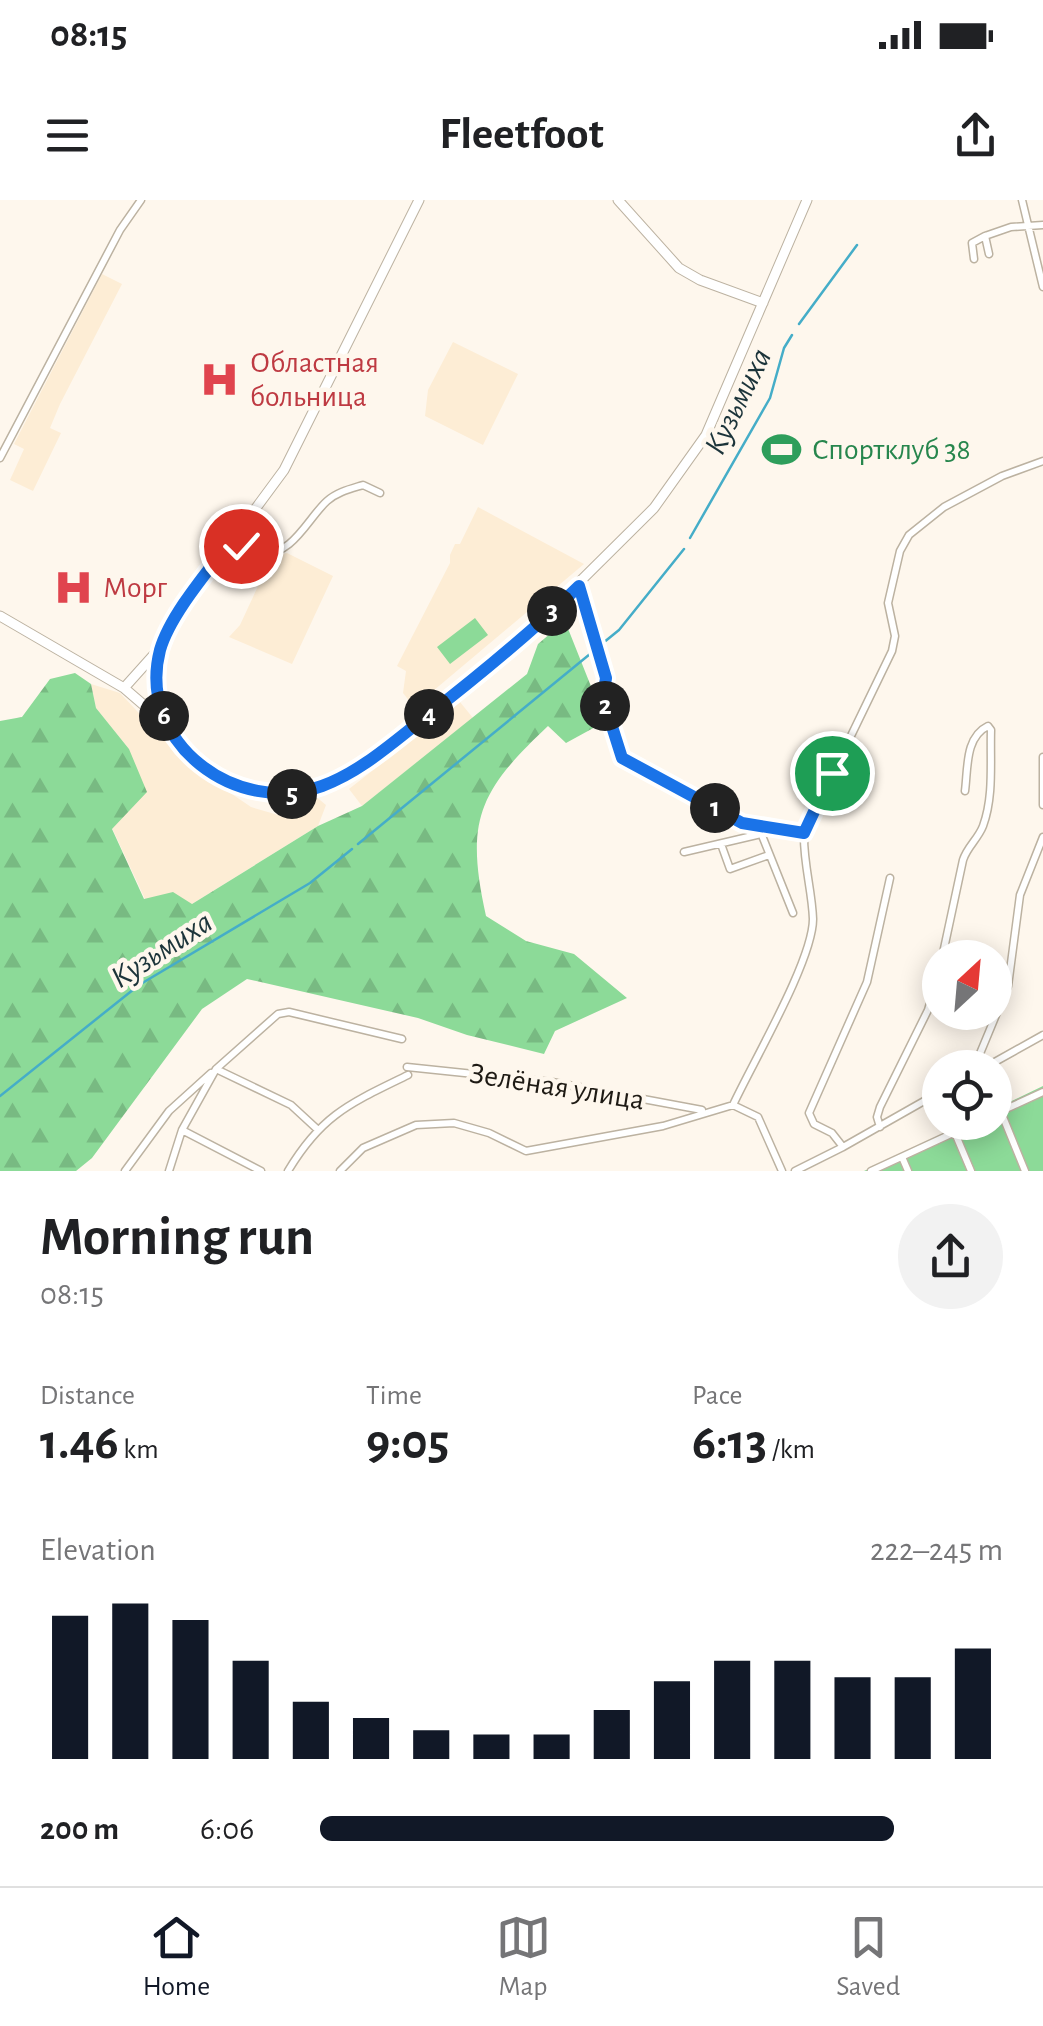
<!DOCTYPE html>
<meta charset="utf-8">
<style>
body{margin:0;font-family:"Alegreya Sans",sans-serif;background:#f2f2f2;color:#202124;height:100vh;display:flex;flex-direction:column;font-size:38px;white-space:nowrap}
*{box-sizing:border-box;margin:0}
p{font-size:32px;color:#757577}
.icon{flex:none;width:55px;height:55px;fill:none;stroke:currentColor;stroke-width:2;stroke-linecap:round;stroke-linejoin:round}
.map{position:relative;height:971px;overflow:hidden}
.sheet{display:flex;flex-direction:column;background:#fff;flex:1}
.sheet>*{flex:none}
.needle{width:65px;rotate:26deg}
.buttons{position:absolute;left:922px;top:740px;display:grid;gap:20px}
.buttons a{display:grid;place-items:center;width:90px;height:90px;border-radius:50%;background:#fff;box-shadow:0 5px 25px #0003;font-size:50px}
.pin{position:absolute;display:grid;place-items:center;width:85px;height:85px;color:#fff;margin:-42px;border:5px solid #fff;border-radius:50%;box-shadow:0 2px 10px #0007}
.km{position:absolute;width:50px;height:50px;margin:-25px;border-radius:50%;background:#222;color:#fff;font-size:28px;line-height:50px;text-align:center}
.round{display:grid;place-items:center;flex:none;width:105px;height:105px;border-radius:52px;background:#f2f2f2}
.summary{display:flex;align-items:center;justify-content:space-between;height:170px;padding:0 40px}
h1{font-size:55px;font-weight:600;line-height:75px}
.figures{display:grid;grid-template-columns:repeat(3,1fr);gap:15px;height:170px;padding:10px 40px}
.figures div{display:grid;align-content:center}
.figures b{font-size:50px;font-weight:600}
.figures small{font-size:28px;font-weight:400}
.figures p{font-size:28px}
.chart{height:280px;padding:20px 40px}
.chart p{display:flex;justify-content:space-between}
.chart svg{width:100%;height:180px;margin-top:10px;stroke:#111827;stroke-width:6}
ul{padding:0 40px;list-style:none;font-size:32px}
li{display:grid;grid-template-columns:160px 120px 1fr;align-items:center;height:75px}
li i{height:25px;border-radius:12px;background:#111827}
.status{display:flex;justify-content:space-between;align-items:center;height:70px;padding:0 50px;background:#fff;direction:ltr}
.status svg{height:28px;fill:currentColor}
header{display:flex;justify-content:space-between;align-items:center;height:130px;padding:0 40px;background:#fff;font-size:45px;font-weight:600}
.tabs{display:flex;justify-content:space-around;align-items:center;height:140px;border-top:2px solid #e0e0e0;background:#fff;font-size:28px;color:#757577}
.tabs a{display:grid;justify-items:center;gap:5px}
.tabs .active{color:#111827}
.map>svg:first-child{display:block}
.built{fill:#fdedd5}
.forest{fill:url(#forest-firs)}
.garden{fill:#8cda98}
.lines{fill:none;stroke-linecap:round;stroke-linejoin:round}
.stream{stroke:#45adc8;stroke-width:2.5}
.street-casing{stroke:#bcb2a1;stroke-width:9}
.secondary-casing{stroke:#bcb2a1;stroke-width:11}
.street{stroke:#fff;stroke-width:6}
.secondary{stroke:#fff;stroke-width:9}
.route-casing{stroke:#fff;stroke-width:20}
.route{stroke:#1a73e8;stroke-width:12}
.labels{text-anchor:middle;stroke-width:9;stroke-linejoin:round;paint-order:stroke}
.health-label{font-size:30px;fill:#be3a42;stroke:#fef7ed;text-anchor:start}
.leisure-label{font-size:30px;fill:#27864d;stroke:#fef7ed;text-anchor:start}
.street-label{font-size:30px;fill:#1e1a14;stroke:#fef7ed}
.water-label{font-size:32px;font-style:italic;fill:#1c343a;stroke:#fef7ed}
</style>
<div class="status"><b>08:15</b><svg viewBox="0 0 49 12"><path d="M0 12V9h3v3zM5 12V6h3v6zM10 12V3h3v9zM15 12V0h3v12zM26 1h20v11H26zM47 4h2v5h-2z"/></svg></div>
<header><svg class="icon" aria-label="menu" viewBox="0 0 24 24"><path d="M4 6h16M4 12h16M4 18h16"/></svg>Fleetfoot<svg class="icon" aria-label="share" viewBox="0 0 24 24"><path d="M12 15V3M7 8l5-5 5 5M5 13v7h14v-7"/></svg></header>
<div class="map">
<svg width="1043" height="971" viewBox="0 0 1043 971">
<defs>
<pattern id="forest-firs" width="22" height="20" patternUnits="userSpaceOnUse" patternTransform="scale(2.5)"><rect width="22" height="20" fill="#8cda98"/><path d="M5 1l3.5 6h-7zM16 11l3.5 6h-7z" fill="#78ba82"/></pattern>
</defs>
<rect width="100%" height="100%" fill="#fef7ed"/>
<path class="built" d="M102,74L122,84L60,204L50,228L61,233L33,291L10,280L24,249L14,244Z
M453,142L518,174L483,245L425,216L428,190Z
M478,307L584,364L414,507L403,493L406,471L397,466L450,363V355L455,344H460Z
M287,353L333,376L292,464L229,437L240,425L272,356Z
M91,484L120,493L185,562L251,607L285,617L299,615V602L314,595L326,605L318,626L192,704L145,699L112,628L129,549L96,508Z
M460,502L473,518L362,606L349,589Z"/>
<path class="forest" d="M565,421L600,509L608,520L566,543L548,526C478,592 465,621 486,716L526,741L574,754L627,798L555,831L544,854L467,835L418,818L247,779L202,809L92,958L76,971H0V521L22,517L50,479L75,473L91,484L96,508L129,549L147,592L112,629L144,699L173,692L192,704L318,626L362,606L527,474L538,444Z"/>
<path class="garden" d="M475,418L488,435L450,464L437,447Z
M1043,886V971H864L967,923L995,922V909Z"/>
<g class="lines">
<path class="stream" d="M799,124L857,45
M690,338L770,198L784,148L792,135
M603,443L619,430L684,349
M358,644L590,454
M0,896L139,785L310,683L352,649"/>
<defs>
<path id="street" d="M1022,0L1043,87
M989,54L985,36L1011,27L1043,25
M974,59L972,43L985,36
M0,258L120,30L141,0
M231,342C241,346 251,351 261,353C292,357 308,318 327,301C337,292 350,289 363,285L380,293
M579,386L606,478L603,498L622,558L742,623L759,628L804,633
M1043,557V605
M759,628L793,713
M721,644L730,669L769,655
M684,652L761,634
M942,758L963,660C967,647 978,639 983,626C994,596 990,562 991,530L988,526C965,537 968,568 965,591
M407,867L552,882L702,910
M974,868L1008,786L1020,695L1043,637
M984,868L1043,835
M216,869L291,905L317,929
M733,905C753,862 813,760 813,719C812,690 803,662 804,633L892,451L895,436L888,403L900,351L909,335L944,307L1002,276L1043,261
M733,905L758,917L782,971
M1001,912L1025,971
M995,914L1043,892
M880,927L877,917L880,907L928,810L940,769
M182,930L261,971
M955,933L971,971
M843,947L940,892
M902,957L908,971
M125,971L169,911L211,873
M169,971L182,930L216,869L278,814L289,812L402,839
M288,971C322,914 351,903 408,875
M340,971L363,948L416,925L454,923L489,933L526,951L663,926L733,905
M795,971L843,947L832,933L814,924L809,913L867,782L890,678
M871,971L977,922"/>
<path id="secondary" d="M618,0L679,68L700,80L763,103
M0,416L124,488L146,507L195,560L222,578L277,594H296L338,580L389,545L525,436L654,308L706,235L807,0
M124,488L159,449
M167,525L156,483L162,445L194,392L284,270L419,0"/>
</defs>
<use href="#street" class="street-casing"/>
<use href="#secondary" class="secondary-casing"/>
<use href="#street" class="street"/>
<use href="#secondary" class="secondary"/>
</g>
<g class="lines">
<defs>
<path id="route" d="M241,346L230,342C208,371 170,415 160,450C136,543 237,617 322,586C360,572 391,544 423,519C477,477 530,434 579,386L606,478L603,498L622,558L742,623L804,633L832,573"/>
</defs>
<use href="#route" class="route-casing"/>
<use href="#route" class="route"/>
</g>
<defs>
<symbol id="hospital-bare" viewBox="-9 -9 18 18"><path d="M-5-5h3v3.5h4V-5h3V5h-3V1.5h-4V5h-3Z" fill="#e0444e" stroke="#fef7ed" stroke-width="2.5" paint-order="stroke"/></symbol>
<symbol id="stadium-bare" viewBox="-9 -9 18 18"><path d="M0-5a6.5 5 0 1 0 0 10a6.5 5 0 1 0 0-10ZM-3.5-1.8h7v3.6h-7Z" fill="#2e9e5b" stroke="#fef7ed" stroke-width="2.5" paint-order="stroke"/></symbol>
</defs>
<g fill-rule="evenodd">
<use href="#hospital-bare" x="192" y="152" width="55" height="55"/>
<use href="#stadium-bare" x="754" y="222" width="55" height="55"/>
<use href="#hospital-bare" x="46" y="360" width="55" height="55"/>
</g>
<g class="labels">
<g class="health-label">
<text x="250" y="172">Областная<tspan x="250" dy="34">больница</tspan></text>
<text x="103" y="397">Морг</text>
</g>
<g class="leisure-label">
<text x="812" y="259">Спортклуб 38</text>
</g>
<g class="street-label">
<text transform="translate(557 886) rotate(9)" y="10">Зелёная улица</text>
</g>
<g class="water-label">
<text transform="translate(737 201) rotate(-64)" y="11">Кузьмиха</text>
<text transform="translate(161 749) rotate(-33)" y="11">Кузьмиха</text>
</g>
</g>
</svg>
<div class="buttons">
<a><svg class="needle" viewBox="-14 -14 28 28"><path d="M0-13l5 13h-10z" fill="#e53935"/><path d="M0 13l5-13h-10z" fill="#757577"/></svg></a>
<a><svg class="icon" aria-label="locate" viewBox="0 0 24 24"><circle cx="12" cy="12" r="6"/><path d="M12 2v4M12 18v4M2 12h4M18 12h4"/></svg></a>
</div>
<div class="pin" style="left:832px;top:573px;background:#1e9e55"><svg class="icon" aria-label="arrive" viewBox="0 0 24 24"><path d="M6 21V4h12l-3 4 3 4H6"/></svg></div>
<div class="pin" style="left:241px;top:346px;background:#d93025"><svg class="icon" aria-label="check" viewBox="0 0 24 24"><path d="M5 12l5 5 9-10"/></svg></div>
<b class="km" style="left:715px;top:608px">1</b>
<b class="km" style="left:605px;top:506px">2</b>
<b class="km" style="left:552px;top:411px">3</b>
<b class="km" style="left:429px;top:514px">4</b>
<b class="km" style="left:292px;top:594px">5</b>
<b class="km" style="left:164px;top:516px">6</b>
</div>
<section class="sheet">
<div class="summary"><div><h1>Morning run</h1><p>08:15</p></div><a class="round"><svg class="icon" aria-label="share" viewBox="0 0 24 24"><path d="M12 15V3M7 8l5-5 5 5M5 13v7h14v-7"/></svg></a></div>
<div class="figures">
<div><p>Distance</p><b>1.46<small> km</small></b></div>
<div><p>Time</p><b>9:05</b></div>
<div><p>Pace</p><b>6:13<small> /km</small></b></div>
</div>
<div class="chart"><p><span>Elevation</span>222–245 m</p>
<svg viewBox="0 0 160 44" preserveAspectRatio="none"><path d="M5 44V9M15 44V6M25 44V10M35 44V20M45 44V30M55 44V34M65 44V37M75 44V38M85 44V38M95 44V32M105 44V25M115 44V20M125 44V20M135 44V24M145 44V24M155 44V17"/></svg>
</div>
<ul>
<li><b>200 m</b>6:06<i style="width:84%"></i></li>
</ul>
</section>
<nav class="tabs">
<a class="active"><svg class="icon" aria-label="home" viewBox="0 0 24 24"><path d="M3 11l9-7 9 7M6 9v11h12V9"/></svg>Home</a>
<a><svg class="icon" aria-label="map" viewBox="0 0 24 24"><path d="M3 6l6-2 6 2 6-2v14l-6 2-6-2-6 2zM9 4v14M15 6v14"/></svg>Map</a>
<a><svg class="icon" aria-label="saved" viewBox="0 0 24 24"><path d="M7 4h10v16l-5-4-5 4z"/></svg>Saved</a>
</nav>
